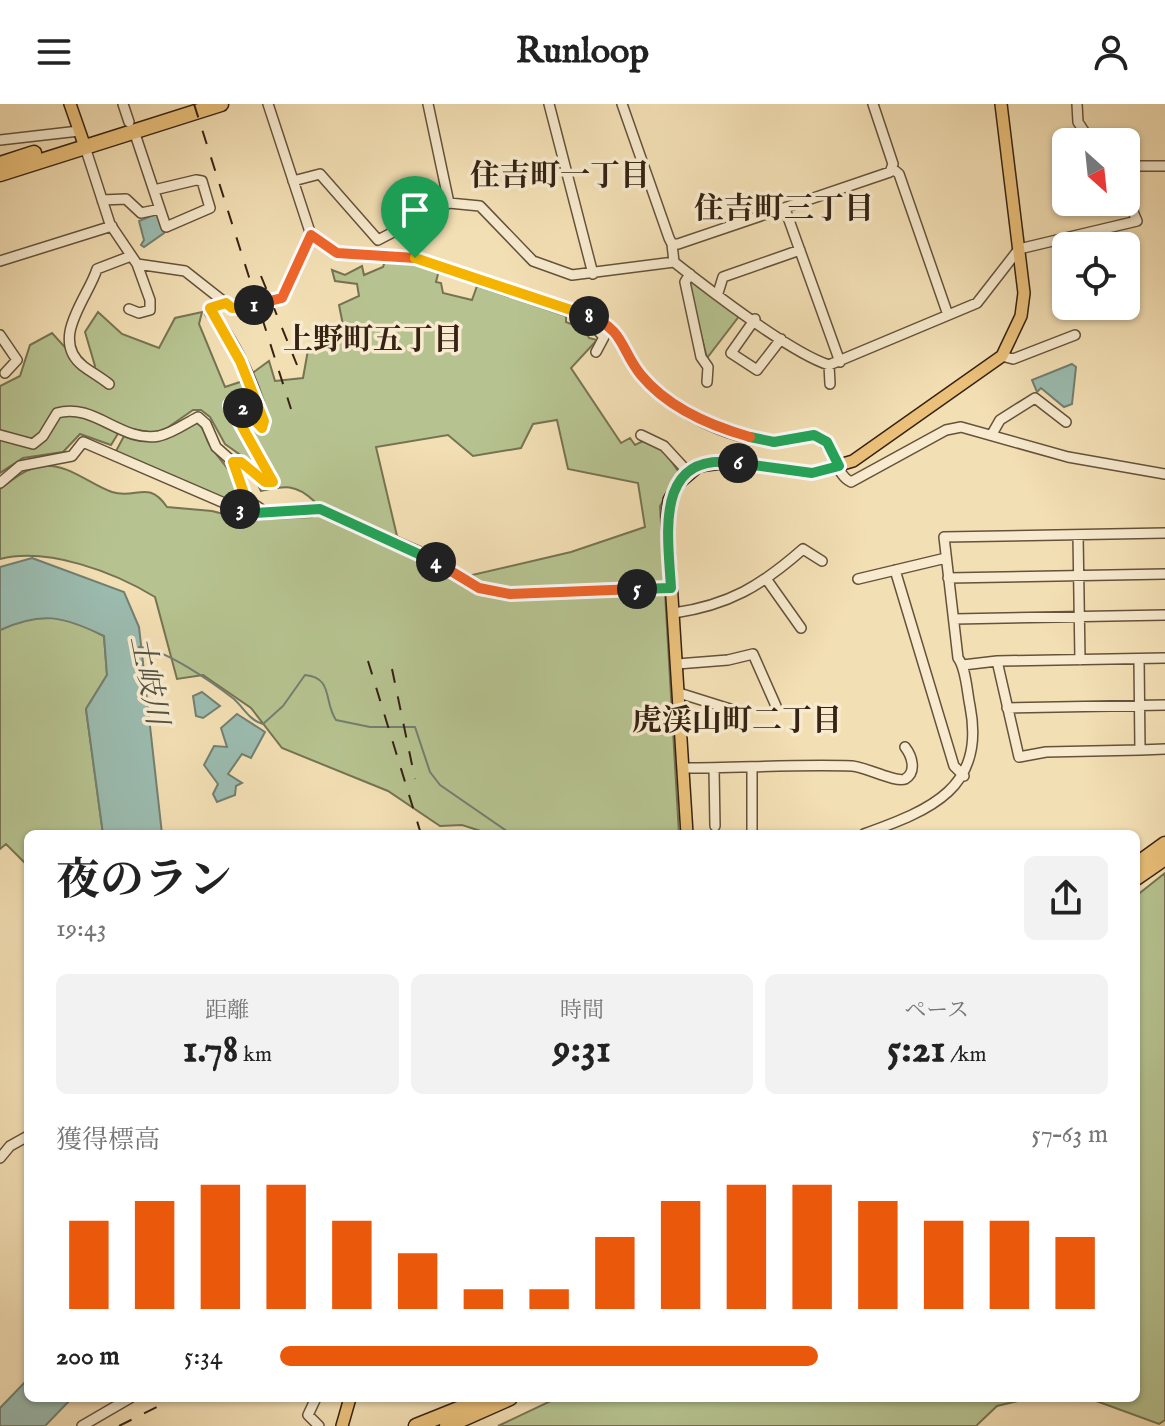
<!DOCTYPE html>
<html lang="ja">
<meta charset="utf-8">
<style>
body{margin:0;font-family:"IM FELL English","Noto Serif JP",serif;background:#f2f2f2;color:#222;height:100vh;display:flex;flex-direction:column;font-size:30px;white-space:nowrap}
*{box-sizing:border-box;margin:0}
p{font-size:26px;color:#767676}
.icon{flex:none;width:44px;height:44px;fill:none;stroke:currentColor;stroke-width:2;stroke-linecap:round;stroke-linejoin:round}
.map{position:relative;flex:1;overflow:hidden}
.drawer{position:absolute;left:24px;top:726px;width:1116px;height:572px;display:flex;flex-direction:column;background:#fff;border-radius:12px;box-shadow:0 2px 6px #0004}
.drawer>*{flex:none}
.needle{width:52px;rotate:153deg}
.tools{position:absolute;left:1052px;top:24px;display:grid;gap:16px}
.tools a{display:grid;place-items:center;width:88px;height:88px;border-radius:12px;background:#fff;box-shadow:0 2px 6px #0004;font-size:40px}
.pin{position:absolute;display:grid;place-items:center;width:68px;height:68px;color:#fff;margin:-82px -34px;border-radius:50% 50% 50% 0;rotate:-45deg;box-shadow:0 0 8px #0007}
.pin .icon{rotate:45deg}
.km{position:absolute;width:40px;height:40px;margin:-20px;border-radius:50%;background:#222;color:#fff;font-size:22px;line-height:40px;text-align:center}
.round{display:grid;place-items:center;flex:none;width:84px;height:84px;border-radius:12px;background:#f2f2f2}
.head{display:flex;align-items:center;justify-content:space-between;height:136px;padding:0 32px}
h1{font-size:44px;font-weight:700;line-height:60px}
.figures{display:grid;grid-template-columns:repeat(3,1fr);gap:12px;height:136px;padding:8px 32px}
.figures div{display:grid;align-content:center;border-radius:12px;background:#f2f2f2;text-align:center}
.figures b{font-size:40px;font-weight:700}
.figures small{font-size:22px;font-weight:400}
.figures p{font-size:22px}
.chart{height:224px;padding:16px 32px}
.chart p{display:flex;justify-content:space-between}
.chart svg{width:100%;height:144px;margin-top:8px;stroke:#ea580c;stroke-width:6}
ul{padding:0 32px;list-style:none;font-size:26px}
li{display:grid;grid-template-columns:128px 96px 1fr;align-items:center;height:60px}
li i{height:20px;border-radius:10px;background:#ea580c}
header{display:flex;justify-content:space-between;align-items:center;height:104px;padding:0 32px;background:#fff;font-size:36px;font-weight:700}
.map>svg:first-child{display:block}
.green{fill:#b6c390;stroke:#767352;stroke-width:2;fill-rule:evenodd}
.water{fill:#9bbcb0;stroke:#737f71;stroke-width:2}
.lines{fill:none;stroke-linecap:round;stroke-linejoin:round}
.stream{stroke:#737f71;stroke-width:2}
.minor-casing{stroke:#65523b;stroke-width:12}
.major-casing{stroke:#362313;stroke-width:14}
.highway-casing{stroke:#362313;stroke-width:17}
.minor{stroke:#f7eace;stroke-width:9}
.major{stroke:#eac07a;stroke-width:11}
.highway{stroke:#eac07a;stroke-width:14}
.rail{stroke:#362313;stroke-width:2;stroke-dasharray:14 14;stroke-linecap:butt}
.split-1-casing{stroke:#fff;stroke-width:16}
.split-2-casing{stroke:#fff;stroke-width:16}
.split-3-casing{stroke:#fff;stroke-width:16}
.split-4-casing{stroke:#fff;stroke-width:16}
.split-5-casing{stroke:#fff;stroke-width:16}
.split-6-casing{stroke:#fff;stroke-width:16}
.split-7-casing{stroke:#fff;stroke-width:16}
.split-8-casing{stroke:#fff;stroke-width:16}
.split-9-casing{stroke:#fff;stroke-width:16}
.split-1{stroke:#f0652b;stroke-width:10}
.split-2{stroke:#f5b400;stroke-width:10}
.split-3{stroke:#f5b400;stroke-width:10}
.split-4{stroke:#22a559;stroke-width:10}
.split-5{stroke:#f0652b;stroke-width:10}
.split-6{stroke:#22a559;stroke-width:10}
.split-7{stroke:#22a559;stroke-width:10}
.split-8{stroke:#f0652b;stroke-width:10}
.split-9{stroke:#f5b400;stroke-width:10}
.labels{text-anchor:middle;stroke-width:7;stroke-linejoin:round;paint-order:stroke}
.neighbourhood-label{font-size:30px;font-weight:bold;fill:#362313;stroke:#f7eace}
.water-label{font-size:30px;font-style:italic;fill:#545142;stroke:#f7eace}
</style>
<header><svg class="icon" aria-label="menu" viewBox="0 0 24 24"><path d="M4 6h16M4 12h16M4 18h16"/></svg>Runloop<svg class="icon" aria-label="person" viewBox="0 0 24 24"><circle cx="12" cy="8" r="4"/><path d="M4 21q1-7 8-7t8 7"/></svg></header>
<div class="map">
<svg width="1165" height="1322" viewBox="0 0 1165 1322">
<rect width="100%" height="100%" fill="#f3dfb4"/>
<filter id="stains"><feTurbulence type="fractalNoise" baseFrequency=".0025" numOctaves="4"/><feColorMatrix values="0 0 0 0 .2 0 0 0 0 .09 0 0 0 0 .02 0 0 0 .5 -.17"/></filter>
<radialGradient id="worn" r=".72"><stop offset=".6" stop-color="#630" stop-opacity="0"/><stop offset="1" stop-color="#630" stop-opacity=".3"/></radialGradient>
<path class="green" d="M385,157L416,159L439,166L436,178L441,179L443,189L472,196L477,182L566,212V218L584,225L589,234L597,236L571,264L621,339L630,334L635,341L643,337L663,345L680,370L660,402L679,730H490L462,721L440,722L388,687L282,644L251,604L203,571L177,575L155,493C114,468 48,443 0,455V385C13,375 26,364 43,362C67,359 91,381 112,388C136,396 148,375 167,403L212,407L247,416L312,413L314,397C295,379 284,382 261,387L246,355L225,340L210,313L201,306H193L167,324L153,329L122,323L111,341L80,330L63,348L23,354L0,369V282L20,272L30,241L52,229L91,272L95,262L85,228L98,208L122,230L159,244L175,214L202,208L199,220L225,283L240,278L269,257L275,277L303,274L308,246L345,231L339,201L359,192L357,180L335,177L332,166L345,171L362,162L364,171L383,163ZM557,316L568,365L638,379L645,423L571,448L468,472L397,432L376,343L448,331L473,352L521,344L533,320Z
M693,176L740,211L707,254L688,179Z
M195,318C205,323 204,331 209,340C222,361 245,376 239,404L115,349L124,332C150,345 172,330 195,318Z
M27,514H68L104,532L107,571L86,605L103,730H28V762L6,740L0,745V526Z
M1165,769V1316L1159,1320L1088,1294H1136V792Z
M557,1294H1030L997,1302L976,1322H498Z"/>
<path class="water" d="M158,109L164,129L144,143L141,141L144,136L139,117Z
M1072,260L1076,263L1072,300L1064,303L1041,284L1037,288L1032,276Z
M32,454L124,488L139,523L162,730H103L86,605L107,571L104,532C63,512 42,507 0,526V463Z
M202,588L220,602L203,614L196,612L193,592Z
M237,610L265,628L251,654L242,650L228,670L242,679L236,682L235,691L217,698L213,690L218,680L204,661L214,642L227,643L221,624Z
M28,1275V1294H72L45,1322H0V1304Z"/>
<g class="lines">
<path class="stream" d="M139,543C165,545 212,578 234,595C244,604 249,616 263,620L283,602L305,571C334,574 323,597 336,616L370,623H415L430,668L440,681L511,730"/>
<defs>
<path id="minor" d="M123,0L129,18
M268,0L311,131L337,149L415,154L606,219C624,232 627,253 640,270C668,307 732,338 778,337C790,337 802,331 814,331C835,340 833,369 851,378L946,326L961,323L1068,353L1165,370
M428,0L449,99
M549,0L593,170
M622,0L669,134L672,140H678L890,68L893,60L873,0
M1077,0L1078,18L1091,38
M134,27L166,123L210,104L202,77L196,76L154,86
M0,36L79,27
M85,43L110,120L137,160L185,167L232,204L282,194L311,131
M1126,62H1165
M893,65L899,70L948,211
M293,77L320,70L378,136L449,99L480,102L533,157L572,171L674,158
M102,96L126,95L141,109L160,105
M785,105L840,258
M672,140L674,158C708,185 791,249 829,261L977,199L1019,145L1137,117L1126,91
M0,157L112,122
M690,170L685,178L701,253L708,263L707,278
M718,189L723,173L800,146
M226,199L213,202L210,209C233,230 260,290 264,321L259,323L235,297L230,301L273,378H265L241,358H233
M129,205L139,209L150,206V196L137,160
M584,212L604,233L596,248
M755,215L731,249L757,266L781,235
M0,231L17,256L5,269
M1002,252L1013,255L1075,231
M829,261L830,280
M109,280C100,273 91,268 83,262C49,235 88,194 97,165L131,152
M992,330L1000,316L1035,294L1066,318
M0,331L33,340L43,332L57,309C94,298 121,339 159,332C173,329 186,319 198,313L206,320L216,343L233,358L246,395L261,405
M641,331L664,342L688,368
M0,379L20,362L72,352L83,338L238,405L255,409L320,405L418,447L479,484L494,488L525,490L671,484
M1078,431L1080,556
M895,466L954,662L964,672
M948,474L1165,470
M858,475L946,454
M767,476L801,524
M674,509C729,501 761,482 803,445L822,457
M954,515L1165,511
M997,557L1019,653L1046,648L1140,646L1139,555
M677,560L728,556L753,550L776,602
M963,561L997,557L1165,554
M679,589L730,605
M1007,604L1165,601
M1140,646L1165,645
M685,664C740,664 797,660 852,662C866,663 896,679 905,675C917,668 912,652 905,643
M714,664L715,722
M752,665V730
M864,730C931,706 986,684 970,602C967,588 966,564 958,554L944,433L1165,429
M0,1054L10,1042L28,1032
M316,1294L308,1311L319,1322
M82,1322L130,1294"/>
<path id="major" d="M70,0L85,43
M687,730L667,414L669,396L678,380L699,362L729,358L812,369L853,357L1002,252L1021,212L1024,189L1001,0
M342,1322L350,1294"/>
<path id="highway" d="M0,60L34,49
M0,70L221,0
M1136,761L1165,740
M1136,774L1165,754
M416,1322L486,1294
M447,1322L510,1294"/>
</defs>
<use href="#minor" class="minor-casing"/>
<use href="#major" class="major-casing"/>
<use href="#highway" class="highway-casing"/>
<use href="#minor" class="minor"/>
<use href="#major" class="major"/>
<use href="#highway" class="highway"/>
<path class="rail" d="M194,0L291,305
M261,172L297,261
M368,557L421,730
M392,565L415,675
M119,1322L175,1294"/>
</g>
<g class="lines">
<defs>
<path id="split-1" d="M254,201L282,194L311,131L337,149L415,154"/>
<path id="split-2" d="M243,304L262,324L264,317L240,257L210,204L226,199L232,204L254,201"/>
<path id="split-3" d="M240,405L246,395L233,358H241L265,378H273L230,301L235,297L243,304"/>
<path id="split-4" d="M240,405L255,409L320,405L436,458"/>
<path id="split-5" d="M436,458L479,484L510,490L637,485"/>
<path id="split-6" d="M637,485L671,484C668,430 653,346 738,359"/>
<path id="split-7" d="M738,359L812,369L839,362L827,338L814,331L774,338L750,333"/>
<path id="split-8" d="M589,212C625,226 620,245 641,271C668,304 711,322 750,333"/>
<path id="split-9" d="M415,154L589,212"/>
</defs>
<use href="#split-1" class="split-1-casing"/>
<use href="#split-2" class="split-2-casing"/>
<use href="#split-3" class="split-3-casing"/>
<use href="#split-4" class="split-4-casing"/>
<use href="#split-5" class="split-5-casing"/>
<use href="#split-6" class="split-6-casing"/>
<use href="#split-7" class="split-7-casing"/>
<use href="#split-8" class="split-8-casing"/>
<use href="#split-9" class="split-9-casing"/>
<use href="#split-1" class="split-1"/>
<use href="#split-2" class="split-2"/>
<use href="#split-3" class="split-3"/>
<use href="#split-4" class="split-4"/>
<use href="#split-5" class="split-5"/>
<use href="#split-6" class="split-6"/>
<use href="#split-7" class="split-7"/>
<use href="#split-8" class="split-8"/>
<use href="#split-9" class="split-9"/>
</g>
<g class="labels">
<g class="neighbourhood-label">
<text x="560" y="81">住吉町一丁目</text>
<text x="784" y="114">住吉町三丁目</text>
<text x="373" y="245">上野町五丁目</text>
<text x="737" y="626">虎渓山町二丁目</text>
</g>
<g class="water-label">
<text transform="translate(150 576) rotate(79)" y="10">土岐川</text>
</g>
</g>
<rect width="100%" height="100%" filter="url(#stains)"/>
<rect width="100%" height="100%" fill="url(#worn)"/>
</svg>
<div class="tools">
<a><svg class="needle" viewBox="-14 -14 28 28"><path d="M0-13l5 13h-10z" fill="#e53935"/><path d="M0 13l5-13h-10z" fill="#767676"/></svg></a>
<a><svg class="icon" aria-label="locate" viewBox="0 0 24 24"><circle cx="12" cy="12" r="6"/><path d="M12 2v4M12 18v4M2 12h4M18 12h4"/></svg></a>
</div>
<div class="pin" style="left:415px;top:154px;background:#1e9e55"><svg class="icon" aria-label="arrive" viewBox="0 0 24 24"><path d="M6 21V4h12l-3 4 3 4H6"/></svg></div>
<b class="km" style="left:254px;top:201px">1</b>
<b class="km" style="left:243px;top:304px">2</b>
<b class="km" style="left:240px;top:405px">3</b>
<b class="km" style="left:436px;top:458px">4</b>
<b class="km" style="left:637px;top:485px">5</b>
<b class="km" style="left:738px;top:359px">6</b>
<b class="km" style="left:589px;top:212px">8</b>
<section class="drawer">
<div class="head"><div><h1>夜のラン</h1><p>19:43</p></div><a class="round"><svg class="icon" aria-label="share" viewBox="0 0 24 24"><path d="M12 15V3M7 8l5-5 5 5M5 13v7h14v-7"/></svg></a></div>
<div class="figures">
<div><p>距離</p><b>1.78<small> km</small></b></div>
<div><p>時間</p><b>9:31</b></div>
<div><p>ペース</p><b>5:21<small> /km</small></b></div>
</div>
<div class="chart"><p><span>獲得標高</span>57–63 m</p>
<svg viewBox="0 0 160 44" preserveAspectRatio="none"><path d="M5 44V17M15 44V11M25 44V6M35 44V6M45 44V17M55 44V27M65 44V38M75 44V38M85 44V22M95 44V11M105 44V6M115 44V6M125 44V11M135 44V17M145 44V17M155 44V22"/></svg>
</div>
<ul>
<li><b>200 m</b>5:34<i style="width:65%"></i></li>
</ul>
</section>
</div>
